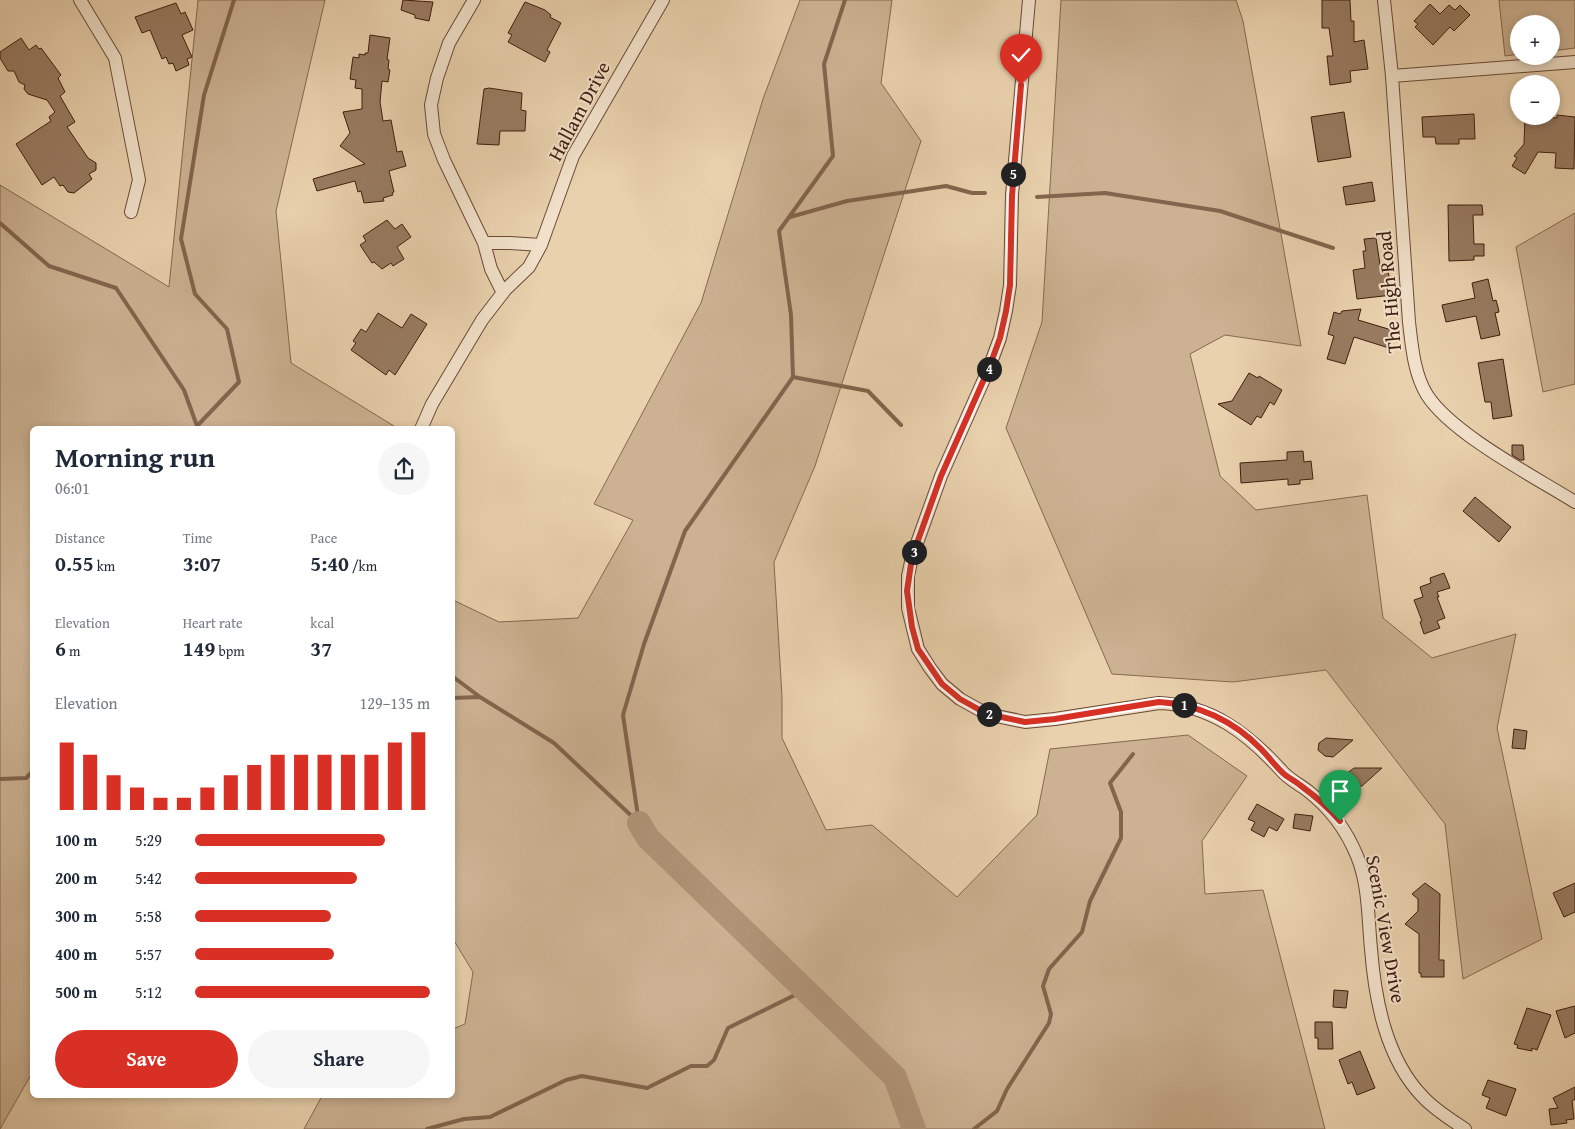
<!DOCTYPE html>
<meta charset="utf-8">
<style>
body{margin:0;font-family:"Gentium Book Plus",serif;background:#f6f6f7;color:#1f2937;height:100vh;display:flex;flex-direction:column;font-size:19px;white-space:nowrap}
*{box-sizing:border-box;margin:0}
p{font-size:16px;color:#747a83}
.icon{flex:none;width:28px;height:28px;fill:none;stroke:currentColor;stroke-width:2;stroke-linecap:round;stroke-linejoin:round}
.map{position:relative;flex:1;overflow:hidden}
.side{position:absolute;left:30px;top:426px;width:425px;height:672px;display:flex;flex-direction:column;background:#fff;border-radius:8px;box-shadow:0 2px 8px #0003}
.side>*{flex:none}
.tools{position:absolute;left:1510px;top:15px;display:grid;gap:10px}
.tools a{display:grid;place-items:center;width:50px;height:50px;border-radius:50%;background:#fff;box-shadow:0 2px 8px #0003;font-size:25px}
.pin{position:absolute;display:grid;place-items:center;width:42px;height:42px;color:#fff;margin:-51px -21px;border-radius:50% 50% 50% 0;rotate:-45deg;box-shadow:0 0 5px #0007}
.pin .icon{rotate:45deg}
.km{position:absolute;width:25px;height:25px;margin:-12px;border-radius:50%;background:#222;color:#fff;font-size:14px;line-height:25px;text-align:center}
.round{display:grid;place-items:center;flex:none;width:52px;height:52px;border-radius:26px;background:#f6f6f7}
.headline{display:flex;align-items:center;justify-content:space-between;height:85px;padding:0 25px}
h1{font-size:28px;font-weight:600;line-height:38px}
.figures{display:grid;grid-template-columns:repeat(3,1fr);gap:8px;height:85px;padding:5px 25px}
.figures div{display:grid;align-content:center}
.figures b{font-size:21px;font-weight:600}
.figures small{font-size:14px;font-weight:400}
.figures p{font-size:14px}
.chart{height:140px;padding:10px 25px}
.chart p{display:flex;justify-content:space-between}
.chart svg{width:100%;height:90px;margin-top:5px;stroke:#d93025;stroke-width:6}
.button{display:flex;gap:10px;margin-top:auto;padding:10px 25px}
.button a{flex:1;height:58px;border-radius:30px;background:#d93025;color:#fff;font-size:20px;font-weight:600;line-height:58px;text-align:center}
.button a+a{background:#f6f6f7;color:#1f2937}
ul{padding:0 25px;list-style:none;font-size:16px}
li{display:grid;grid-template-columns:80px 60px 1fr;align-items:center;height:38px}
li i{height:12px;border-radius:6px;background:#d93025}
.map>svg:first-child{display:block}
.green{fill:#ccb292;stroke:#866850}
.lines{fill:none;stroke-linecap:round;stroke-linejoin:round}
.stream{stroke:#83644d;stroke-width:4}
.river{stroke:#b09477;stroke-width:24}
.building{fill:#987b61;stroke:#401d0e}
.minor-casing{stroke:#6a4a36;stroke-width:14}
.minor{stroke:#f1e1ca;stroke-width:12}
.route-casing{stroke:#fff;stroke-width:10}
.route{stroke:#d93025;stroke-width:6}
.labels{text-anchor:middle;stroke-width:4;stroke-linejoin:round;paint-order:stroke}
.street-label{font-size:20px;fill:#401d0e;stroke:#f1e1ca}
</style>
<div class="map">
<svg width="1575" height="1129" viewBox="0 0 1575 1129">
<rect width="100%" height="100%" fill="#e9d1ad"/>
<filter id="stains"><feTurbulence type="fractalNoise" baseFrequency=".004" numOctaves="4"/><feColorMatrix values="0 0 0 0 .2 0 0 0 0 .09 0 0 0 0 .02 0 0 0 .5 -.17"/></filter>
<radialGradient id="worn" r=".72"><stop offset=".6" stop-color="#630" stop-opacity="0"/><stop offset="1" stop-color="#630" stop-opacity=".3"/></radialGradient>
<path class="green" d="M198,0H325L276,211L291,363L394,426L392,429H32V1073L0,1129V185L169,287Z
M800,0H892L881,83L921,141L815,466L774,562L782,697V738L826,830L872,825L957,897L1037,815L1050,749L1188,735L1247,776L1202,841L1205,894L1263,890L1325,1129H304L322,1096H452L453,1029L465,1024L473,972L453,939V600L499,622L578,618L633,520L594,504L701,303L763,99Z
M1061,0H1236L1243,21L1301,346L1225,335L1190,354L1220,476L1256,510L1367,495L1383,618L1432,658L1516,634L1497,728L1542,939L1463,979L1445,824L1326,670L1233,682L1112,674L1006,428L1042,322Z
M1499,0H1575V48L1551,51V24H1519V54L1505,56Z
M1575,213V384L1543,392L1516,247Z"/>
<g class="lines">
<path class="stream" d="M1037,197L1105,193L1220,211L1333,248
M790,217L847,201L946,186L972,193H985
M0,223L49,266L116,288L184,390L197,426
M793,377L868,391L901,425
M198,429L197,426L239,382L227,329L195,294L181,239L204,95L234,0
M452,676L480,697L554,743L639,823
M452,698L480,697
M0,779L26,778L32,772
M639,823L623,715L644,644L685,531L793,377L791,315L779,231L833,156L824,64L845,0
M427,1129L464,1119L490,1117L566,1080L582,1076L647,1088L691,1066H707L714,1060L728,1028L805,990
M974,1129L997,1111L1007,1089L1049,1023L1051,1014L1043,986L1049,969L1082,932L1090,901L1121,838V812L1110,783L1133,754"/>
<path class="river" d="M639,823L648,838L895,1077L914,1129"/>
</g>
<path class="building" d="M403,0L433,2L429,21L415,18V15L401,10Z
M1322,0H1350L1351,21H1354V42L1364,40L1368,69L1350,71L1351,82L1330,85L1327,56H1333L1329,28H1322Z
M525,2L545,10L551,15L550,17L561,23L547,50L550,52L545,62L508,42L512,35L508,33Z
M176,3L181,14L185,12L193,30L182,35L192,57L187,59L189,65L176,71L173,63L169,64L166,57L162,59L150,30L142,33L135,17Z
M1430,4L1440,14L1449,5L1455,10L1460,5L1470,15L1454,31L1450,27L1433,45L1415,27L1418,24L1414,21Z
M370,35L390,38L387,59L389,60L388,69L390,70L388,82L382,81L380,102L383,121L391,120L397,152L402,151L406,166L389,171L394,192L392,193L393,195L383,198L384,201L364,203L361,191L358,192L355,181L317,191L313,179L365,164L340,146L350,133L343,112L362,109V89L355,88L356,80L350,79L353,57L359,58V54L365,55V53H368Z
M21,38L29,50L36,45L39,49L41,48L61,75L58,78L65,92L60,96L75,122L67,127L88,158L96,163V170L89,174L92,179L74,193L68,192L63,185L60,186L54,177L42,185L16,144L51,121L49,117L55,112L47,100L28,94L24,89L25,85L19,82L14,71H8L0,58V52Z
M489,88L522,93L521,110L526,111L525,131H500L499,145L477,144L484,89Z
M1344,112L1351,157L1318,162L1311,117Z
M1474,114L1475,139H1459V144H1436L1435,137H1423L1422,117Z
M1557,115L1575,117L1574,169L1555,168L1556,153L1538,152L1525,174L1512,166L1517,158L1514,156L1524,144L1525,116L1557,118Z
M1372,182L1375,201L1346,205L1343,187Z
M1448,205H1482L1483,215H1473L1474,244H1484V256H1474V260L1449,261Z
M387,220L395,229L402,224L411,237L397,247L404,259L393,266L391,263L382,269L374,262L372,263L360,245L366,241L363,236Z
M1376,238L1381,271L1388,270L1392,295L1357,299L1353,270L1365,268L1363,251H1366L1364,239Z
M1488,279L1493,301L1496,300L1498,307L1499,312L1495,313L1500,335L1481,339L1476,316L1446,322L1442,305L1475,298L1472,283Z
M1361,309L1358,320L1395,331L1389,348L1354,337L1345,364L1327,359L1334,336L1328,334L1334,312L1340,314L1342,311Z
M378,313L402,328L411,314L427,324L395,375L389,370L386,375L351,350L356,343L353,341L361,329L366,332Z
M1503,359L1512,416L1493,419L1491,402H1485L1478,363Z
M1249,373L1258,378L1259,376L1282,390L1274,405L1270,402L1261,418L1257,416L1251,425L1218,404L1232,401Z
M1512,445H1523L1524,460H1520L1512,455Z
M1303,451L1304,462L1311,461L1313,479L1300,480V484L1288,485V479L1241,483L1240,463L1287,460V452Z
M1475,497L1511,527L1499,542L1463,511Z
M1444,573L1450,588L1437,592L1439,597H1437L1445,618L1437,621L1440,628L1424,634L1420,622L1422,621L1414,600L1423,597L1420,587L1431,583L1430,578Z
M1514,729L1527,731L1525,749L1512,748Z
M1326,738L1353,740L1333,757L1325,756L1318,750L1319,743Z
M1354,768H1382L1362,786H1352L1346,781V774Z
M1257,804L1284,819L1277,831L1269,827L1264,837L1251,830L1255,822L1248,819Z
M1295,814L1313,816L1310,831L1293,828Z
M1425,883L1440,894L1439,960H1444V977H1421V973H1419V934L1405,924L1418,911V899L1412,894Z
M1575,883V912L1564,917L1553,893Z
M1334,990L1348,991L1346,1008L1333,1007Z
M1575,1006V1033L1565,1038L1556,1011Z
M1527,1008L1551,1015L1537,1050L1532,1048V1051L1517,1048L1518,1045L1514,1044Z
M1315,1022H1332L1333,1049H1318V1038H1315Z
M1360,1051L1375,1088L1357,1095L1352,1082L1348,1084L1339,1060Z
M1488,1080L1516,1089L1506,1116L1486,1108L1490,1098L1482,1095Z
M1575,1087V1099L1572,1101L1574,1119L1566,1120L1567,1123L1551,1125L1549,1109L1558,1108L1553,1098Z"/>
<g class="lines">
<defs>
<path id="minor" d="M80,0L115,58L139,180L131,212
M474,0L449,43L437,78L431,105L434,134L444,160L484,243L491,269L503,293
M1029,0L1012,195L1010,285L1006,311L1000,338L989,368L941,476L912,557L908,576V608L918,649L930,668L942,684L960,699L987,714L1025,722L1055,719L1159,703C1211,705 1247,733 1281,770C1288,779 1299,784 1308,791C1331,809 1346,829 1357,856C1369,885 1368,919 1371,949C1375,1000 1386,1059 1423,1097C1435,1110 1450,1119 1465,1129
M1384,0L1392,76L1409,322C1412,347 1414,374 1427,395C1452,434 1535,477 1575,502
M1392,76L1575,62
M484,243H510L541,245
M421,429L432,404L482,320L505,290L529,267L541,245L573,156L663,0"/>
</defs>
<use href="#minor" class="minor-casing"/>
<use href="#minor" class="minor"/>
</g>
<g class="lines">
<defs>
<path id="route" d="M1021,85L1012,196L1010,285L1006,311L1000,338L989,368L941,476L912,557L907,591L912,627L918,649L942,684L960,699L987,714L1025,722L1055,719L1159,702C1198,704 1234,721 1261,749C1269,757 1276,767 1284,774C1289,778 1295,781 1300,785C1315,796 1328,807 1340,821"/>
</defs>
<use href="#route" class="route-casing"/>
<use href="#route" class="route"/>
</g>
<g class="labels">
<g class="street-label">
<text transform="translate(579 111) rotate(-62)" y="7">Hallam Drive</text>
<text transform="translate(1389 292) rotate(-95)" y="7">The High Road</text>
<text transform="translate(1386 929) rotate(80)" y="7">Scenic View Drive</text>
</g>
</g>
<rect width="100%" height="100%" filter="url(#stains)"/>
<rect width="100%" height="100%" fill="url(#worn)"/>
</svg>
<div class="tools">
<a>+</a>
<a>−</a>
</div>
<div class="pin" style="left:1340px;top:821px;background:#1e9e55"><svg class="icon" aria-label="arrive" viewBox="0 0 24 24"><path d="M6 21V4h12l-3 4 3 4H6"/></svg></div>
<div class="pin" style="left:1021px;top:85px;background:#d93025"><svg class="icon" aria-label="check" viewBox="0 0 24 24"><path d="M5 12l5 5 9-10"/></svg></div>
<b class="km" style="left:1184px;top:705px">1</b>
<b class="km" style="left:989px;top:714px">2</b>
<b class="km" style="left:914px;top:552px">3</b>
<b class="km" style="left:989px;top:369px">4</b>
<b class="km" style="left:1013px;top:174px">5</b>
<section class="side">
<div class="headline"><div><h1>Morning run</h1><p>06:01</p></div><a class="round"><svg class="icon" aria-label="share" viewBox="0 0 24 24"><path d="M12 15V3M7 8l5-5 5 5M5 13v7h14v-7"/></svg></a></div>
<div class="figures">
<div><p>Distance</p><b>0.55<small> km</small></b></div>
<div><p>Time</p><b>3:07</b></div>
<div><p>Pace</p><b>5:40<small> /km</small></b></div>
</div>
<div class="figures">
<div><p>Elevation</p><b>6<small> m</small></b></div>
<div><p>Heart rate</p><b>149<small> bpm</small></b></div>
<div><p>kcal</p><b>37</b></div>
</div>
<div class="chart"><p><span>Elevation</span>129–135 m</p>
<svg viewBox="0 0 160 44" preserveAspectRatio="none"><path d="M5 44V11M15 44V17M25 44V27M35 44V33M45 44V38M55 44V38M65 44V33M75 44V27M85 44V22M95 44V17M105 44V17M115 44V17M125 44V17M135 44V17M145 44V11M155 44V6"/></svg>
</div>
<ul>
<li><b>100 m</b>5:29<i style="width:81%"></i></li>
<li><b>200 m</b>5:42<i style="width:69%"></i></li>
<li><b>300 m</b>5:58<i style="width:58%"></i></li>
<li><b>400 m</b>5:57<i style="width:59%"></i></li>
<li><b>500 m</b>5:12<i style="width:100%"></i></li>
</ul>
<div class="button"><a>Save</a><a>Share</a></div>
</section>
</div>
